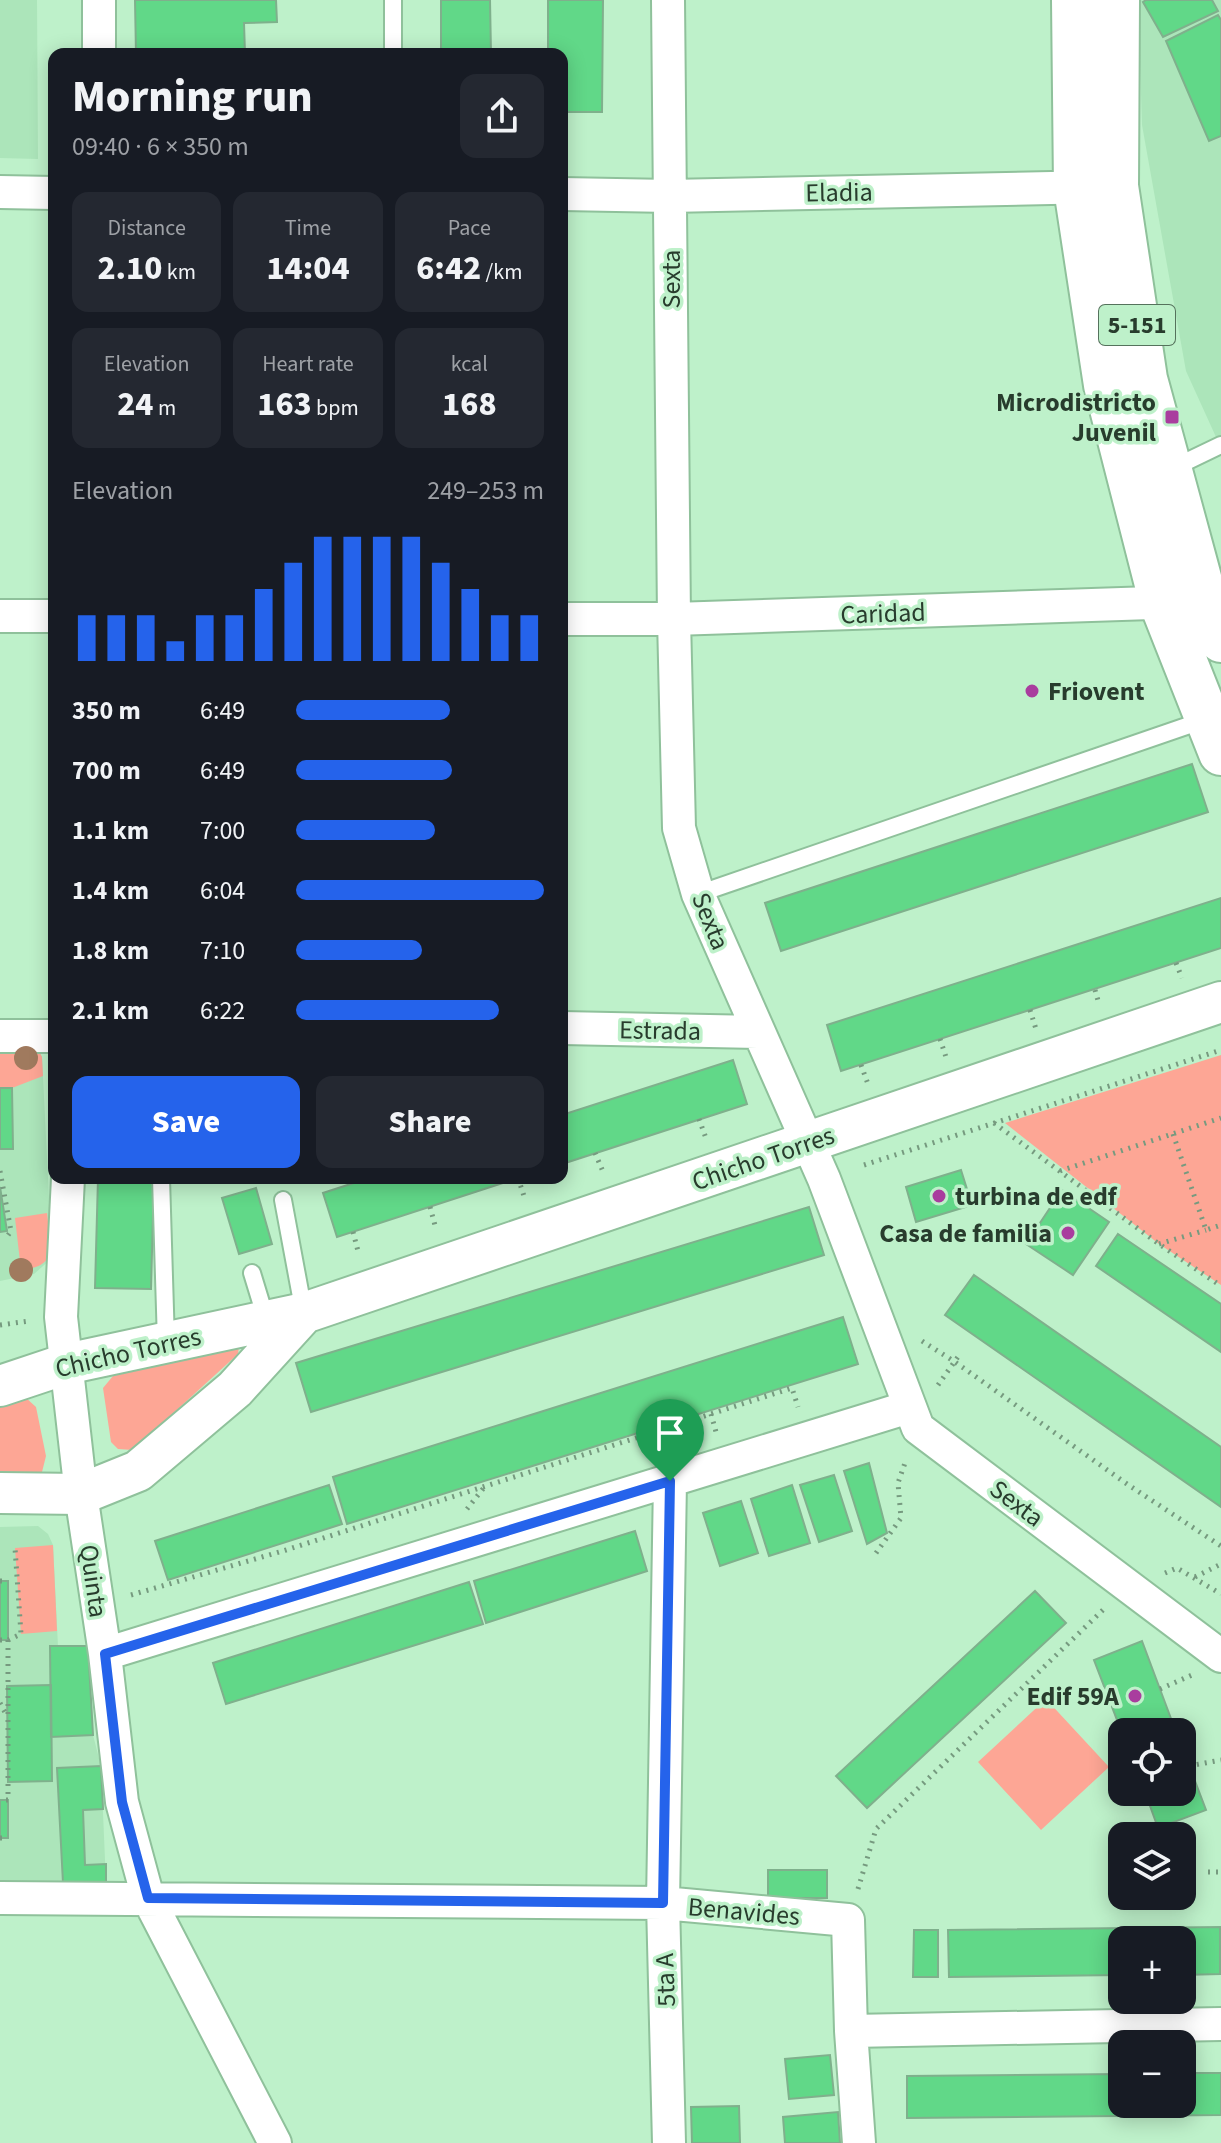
<!DOCTYPE html>
<meta charset="utf-8">
<style>
body{margin:0;font-family:"Source Sans 3",sans-serif;background:#242831;color:#f1f3f6;height:100vh;display:flex;flex-direction:column;font-size:30px;white-space:nowrap}
*{box-sizing:border-box;margin:0}
p{font-size:26px;color:#9ea1a6}
.icon{flex:none;width:44px;height:44px;fill:none;stroke:currentColor;stroke-width:2;stroke-linecap:round;stroke-linejoin:round}
.map{position:relative;flex:1;overflow:hidden}
.details{position:absolute;left:48px;top:48px;width:520px;height:1136px;display:flex;flex-direction:column;background:#171b24;border-radius:16px;box-shadow:0 4px 20px #0003}
.details>*{flex:none}
.controls{position:absolute;left:1108px;top:1718px;display:grid;gap:16px}
.controls a{display:grid;place-items:center;width:88px;height:88px;border-radius:16px;background:#171b24;box-shadow:0 4px 20px #0003;font-size:40px}
.pin{position:absolute;display:grid;place-items:center;width:68px;height:68px;color:#fff;margin:-82px -34px;border-radius:50% 50% 50% 0;rotate:-45deg;box-shadow:0 0 8px #0007}
.pin .icon{rotate:45deg}
.round{display:grid;place-items:center;flex:none;width:84px;height:84px;border-radius:16px;background:#242831}
.overview{display:flex;align-items:center;justify-content:space-between;height:136px;padding:0 24px}
h1{font-size:44px;font-weight:800;line-height:60px}
.figures{display:grid;grid-template-columns:repeat(3,1fr);gap:12px;height:136px;padding:8px 24px}
.figures div{display:grid;align-content:center;border-radius:16px;background:#242831;text-align:center}
.figures b{font-size:34px;font-weight:800}
.figures small{font-size:22px;font-weight:400}
.figures p{font-size:22px}
.chart{height:224px;padding:16px 24px}
.chart p{display:flex;justify-content:space-between}
.chart svg{width:100%;height:144px;margin-top:8px;stroke:#2563eb;stroke-width:6}
.button{display:flex;gap:16px;margin-top:auto;padding:16px 24px}
.button a{flex:1;height:92px;border-radius:16px;background:#2563eb;color:#fff;font-size:32px;font-weight:800;line-height:92px;text-align:center}
.button a+a{background:#242831;color:#f1f3f6}
ul{padding:0 24px;list-style:none;font-size:26px}
li{display:grid;grid-template-columns:128px 96px 1fr;align-items:center;height:60px}
li i{height:20px;border-radius:10px;background:#2563eb}
.map>svg:first-child{display:block}
.built{fill:#ace5ba}
.green{fill:#fda695}
.building{fill:#61d888;stroke:#7fb08c;stroke-width:2}
.lines{fill:none;stroke-linecap:round;stroke-linejoin:round}
.service-casing{stroke:#8fc19b;stroke-width:20}
.minor-casing{stroke:#8fc19b;stroke-width:36}
.tertiary-casing{stroke:#8fc19b;stroke-width:44}
.primary-casing{stroke:#8fc19b;stroke-width:48}
.path{stroke:#769a7f;stroke-width:5;stroke-dasharray:2 6;stroke-linecap:butt}
.service{stroke:#fff;stroke-width:16}
.minor{stroke:#fff;stroke-width:32}
.tertiary{stroke:#fff;stroke-width:40}
.primary{stroke:#fff;stroke-width:44}
.tree{fill:#a07a5e}
.route-casing{stroke:#fff;stroke-width:16}
.route{stroke:#2563eb;stroke-width:10}
.poi-dot{fill:#a93d9e;stroke:#bef1ca;stroke-width:3}
.labels{text-anchor:middle;stroke-width:7;stroke-linejoin:round;paint-order:stroke}
.shield{fill:#bef1ca;stroke:#55725c;stroke-width:2}
.shield-label{font-size:24px;font-weight:bold;fill:#283c2d}
.street-label{font-size:26px;fill:#283c2d;stroke:#bef1ca}
.poi-label{font-size:26px;font-weight:bold;fill:#283c2d;stroke:#bef1ca;text-anchor:end}
</style>
<div class="map">
<svg width="1221" height="2143" viewBox="0 0 1221 2143">
<rect width="100%" height="100%" fill="#bef1ca"/>
<path class="built" d="M0,0H37L38,159L0,158Z
M1138,0H1221V448L1186,371L1142,125Z
M0,1049L39,1051L42,1057L52,1258L34,1274L0,1281Z
M38,1526L48,1534L53,1545L58,1647L88,1646L93,1735L101,1766L106,1883L0,1884V1527Z"/>
<path class="green" d="M0,1049L39,1051L42,1057L43,1076L12,1088H0Z
M1221,1055V1285L1159,1244L1005,1123Z
M47,1213C50,1244 61,1266 21,1270L15,1218Z
M239,1346L238,1354L133,1450L118,1449L111,1442L103,1388L113,1376Z
M25,1397L36,1407L46,1456L42,1472L0,1477V1407Z
M53,1545L57,1631L21,1634L15,1548Z
M1046,1699L1109,1767L1041,1830L978,1762Z"/>
<path class="building" d="M135,0H276L277,22L244,23L245,54H136Z
M441,0H490L491,54H441Z
M548,0H603L602,112H562V54H548Z
M1146,0H1212L1218,11L1163,37L1143,2Z
M1218,15L1221,20V136L1209,141L1166,41Z
M1192,764L1208,812L781,951L765,903Z
M1221,898V948L841,1071L827,1025Z
M733,1060L747,1104L562,1164V1115Z
M0,1088H12L13,1149H0Z
M961,1170L972,1205L916,1222L906,1187Z
M98,1178H154L151,1289L95,1288Z
M369,1178H518L337,1237L323,1193Z
M0,1187L7,1231L0,1232Z
M256,1188L272,1244L239,1254L222,1198Z
M1062,1190L1109,1222L1073,1275L1026,1244Z
M809,1207L824,1255L311,1412L296,1363Z
M1118,1234L1221,1304V1352L1096,1266Z
M974,1275L1221,1447V1507L945,1315Z
M843,1317L858,1364L347,1524L333,1477Z
M869,1463L887,1533L867,1544L844,1471Z
M834,1475L852,1531L819,1542L800,1485Z
M329,1485L342,1524L168,1580L155,1541Z
M792,1485L810,1543L769,1556L751,1499Z
M741,1501L758,1553L720,1566L703,1513Z
M635,1531L647,1571L486,1623L474,1581Z
M0,1581H8V1640H0Z
M469,1582L483,1624L226,1704L213,1663Z
M1035,1591L1066,1623L867,1808L836,1776Z
M1142,1641L1176,1732L1122,1733L1094,1660Z
M50,1646H88L93,1735L51,1737Z
M51,1685L52,1781L8,1782L7,1686Z
M1182,1747L1206,1810L1158,1828L1145,1792H1182Z
M101,1766L103,1809L83,1810L85,1865L106,1864V1883H63L57,1768Z
M0,1800H8V1838H0Z
M768,1870H827V1898H768Z
M1220,1927V1974L1182,1975V1940H1122V1975L949,1977L948,1930Z
M914,1930H938V1977H913Z
M830,2055L834,2095L789,2099L785,2059Z
M1182,2073H1221V2115L907,2118V2076L1122,2074V2104H1182Z
M739,2106L740,2143H692L691,2107Z
M838,2112L840,2143H785L783,2117Z"/>
<g class="lines">
<defs>
<path id="service" d="M393,0V54
M1171,469L1221,445
M698,894L1207,719
M161,1178L166,1343
M283,1200L304,1313
M252,1273L266,1319"/>
<path id="minor" d="M99,0V54
M668,0L674,619L679,828L698,894L824,1179L918,1428L1221,1656
M0,192L54,193
M562,194L670,196L1099,187
M0,616H54
M562,619H674L1182,602
M562,1028L758,1032
M0,1036H54
M68,1178L61,1317L81,1494L105,1654L122,1802L148,1898L275,2143
M105,1654L909,1407
M0,1898L663,1903L848,1920L851,2031L859,2143
M851,2031L1221,2024
M669,2143L663,1903L670,1481"/>
<path id="tertiary" d="M0,1386L66,1364L304,1313L1221,1002
M0,1493L81,1494L138,1471L235,1389L304,1313"/>
<path id="primary" d="M1074,0L1076,188L1106,385L1162,604L1221,753
M1117,0L1116,186L1145,379L1205,600L1221,640"/>
</defs>
<use href="#service" class="service-casing"/>
<use href="#minor" class="minor-casing"/>
<use href="#tertiary" class="tertiary-casing"/>
<use href="#primary" class="primary-casing"/>
<path class="path" d="M1176,963L1182,978
M1095,990L1099,1004
M1030,1010L1036,1029
M940,1039L946,1057
M861,1065L868,1084
M699,1119L707,1141
M994,1123L1159,1244L1221,1286
M1173,1134L1206,1230L1221,1225
M595,1153L604,1174
M864,1165L1221,1050
M0,1171L11,1231L6,1238
M1060,1171L1221,1118
M518,1178L525,1199
M430,1207L436,1229
M353,1232L359,1255
M1159,1244L1206,1230
M0,1325L29,1321
M922,1341L955,1362L1127,1484L1221,1546
M938,1385L960,1354
M711,1414L716,1432
M467,1509L486,1485
M876,1553L901,1518L898,1483L906,1460
M1165,1573L1177,1568L1221,1594
M1195,1577L1221,1564
M0,1581H8
M131,1595L286,1550L792,1388L798,1407
M0,1640H8V1800H0
M8,1640L21,1634L15,1548
M1160,1689L1192,1675
M0,1703L7,1716
M1189,1766L1221,1760
M0,1838H8
M1208,1872H1221
M858,1889L876,1829L1106,1607"/>
<use href="#service" class="service"/>
<use href="#minor" class="minor"/>
<use href="#tertiary" class="tertiary"/>
<use href="#primary" class="primary"/>
</g>
<g class="tree">
<circle cx="26" cy="1058" r="12"/>
<circle cx="21" cy="1270" r="12"/>
</g>
<g class="lines">
<defs>
<path id="route" d="M670,1481L663,1903L148,1898L122,1802L105,1654Z"/>
</defs>
<use href="#route" class="route-casing"/>
<use href="#route" class="route"/>
</g>
<g class="poi-dot">
<rect x="1164" y="409" width="16" height="16" rx="4"/>
<circle cx="1032" cy="691" r="8"/>
<circle cx="939" cy="1196" r="8"/>
<circle cx="1068" cy="1233" r="8"/>
<circle cx="1135" cy="1696" r="8"/>
</g>
<g class="labels">
<rect class="shield" x="1099" y="305" width="76" height="40" rx="6"/>
<g class="shield-label">
<text x="1137" y="333">5-151</text>
</g>
<g class="street-label">
<text transform="translate(839 192) rotate(-1)" y="9">Eladia</text>
<text transform="translate(671 279) rotate(-90)" y="9">Sexta</text>
<text transform="translate(883 613) rotate(-2)" y="9">Caridad</text>
<text transform="translate(711 921) rotate(68)" y="9">Sexta</text>
<text transform="translate(660 1030) rotate(1)" y="9">Estrada</text>
<text transform="translate(763 1158) rotate(-19)" y="9">Chicho Torres</text>
<text transform="translate(128 1352) rotate(-13)" y="9">Chicho Torres</text>
<text transform="translate(1017 1503) rotate(37)" y="9">Sexta</text>
<text transform="translate(94 1581) rotate(82)" y="9">Quinta</text>
<text transform="translate(744 1911) rotate(5)" y="9">Benavides</text>
<text transform="translate(665 1980) rotate(-92)" y="9">5ta A</text>
</g>
<g class="poi-label">
<text x="1156" y="411">Microdistricto<tspan x="1156" dy="30">Juvenil</tspan></text>
<text x="1048" y="700" text-anchor="start">Friovent</text>
<text x="955" y="1205" text-anchor="start">turbina de edf</text>
<text x="1052" y="1242">Casa de familia</text>
<text x="1119" y="1705">Edif 59A</text>
</g>
</g>
</svg>
<div class="controls">
<a><svg class="icon" aria-label="locate" viewBox="0 0 24 24"><circle cx="12" cy="12" r="6"/><path d="M12 2v4M12 18v4M2 12h4M18 12h4"/></svg></a>
<a><svg class="icon" aria-label="layers" viewBox="0 0 24 24"><path d="M12 4l9 5-9 5-9-5zM3 14l9 5 9-5"/></svg></a>
<a>+</a>
<a>−</a>
</div>
<div class="pin" style="left:670px;top:1481px;background:#1e9e55"><svg class="icon" aria-label="arrive" viewBox="0 0 24 24"><path d="M6 21V4h12l-3 4 3 4H6"/></svg></div>
<section class="details">
<div class="overview"><div><h1>Morning run</h1><p>09:40 · 6 × 350 m</p></div><a class="round"><svg class="icon" aria-label="share" viewBox="0 0 24 24"><path d="M12 15V3M7 8l5-5 5 5M5 13v7h14v-7"/></svg></a></div>
<div class="figures">
<div><p>Distance</p><b>2.10<small> km</small></b></div>
<div><p>Time</p><b>14:04</b></div>
<div><p>Pace</p><b>6:42<small> /km</small></b></div>
</div>
<div class="figures">
<div><p>Elevation</p><b>24<small> m</small></b></div>
<div><p>Heart rate</p><b>163<small> bpm</small></b></div>
<div><p>kcal</p><b>168</b></div>
</div>
<div class="chart"><p><span>Elevation</span>249–253 m</p>
<svg viewBox="0 0 160 44" preserveAspectRatio="none"><path d="M5 44V30M15 44V30M25 44V30M35 44V38M45 44V30M55 44V30M65 44V22M75 44V14M85 44V6M95 44V6M105 44V6M115 44V6M125 44V14M135 44V22M145 44V30M155 44V30"/></svg>
</div>
<ul>
<li><b>350 m</b>6:49<i style="width:62%"></i></li>
<li><b>700 m</b>6:49<i style="width:63%"></i></li>
<li><b>1.1 km</b>7:00<i style="width:56%"></i></li>
<li><b>1.4 km</b>6:04<i style="width:100%"></i></li>
<li><b>1.8 km</b>7:10<i style="width:51%"></i></li>
<li><b>2.1 km</b>6:22<i style="width:82%"></i></li>
</ul>
<div class="button"><a>Save</a><a>Share</a></div>
</section>
</div>
